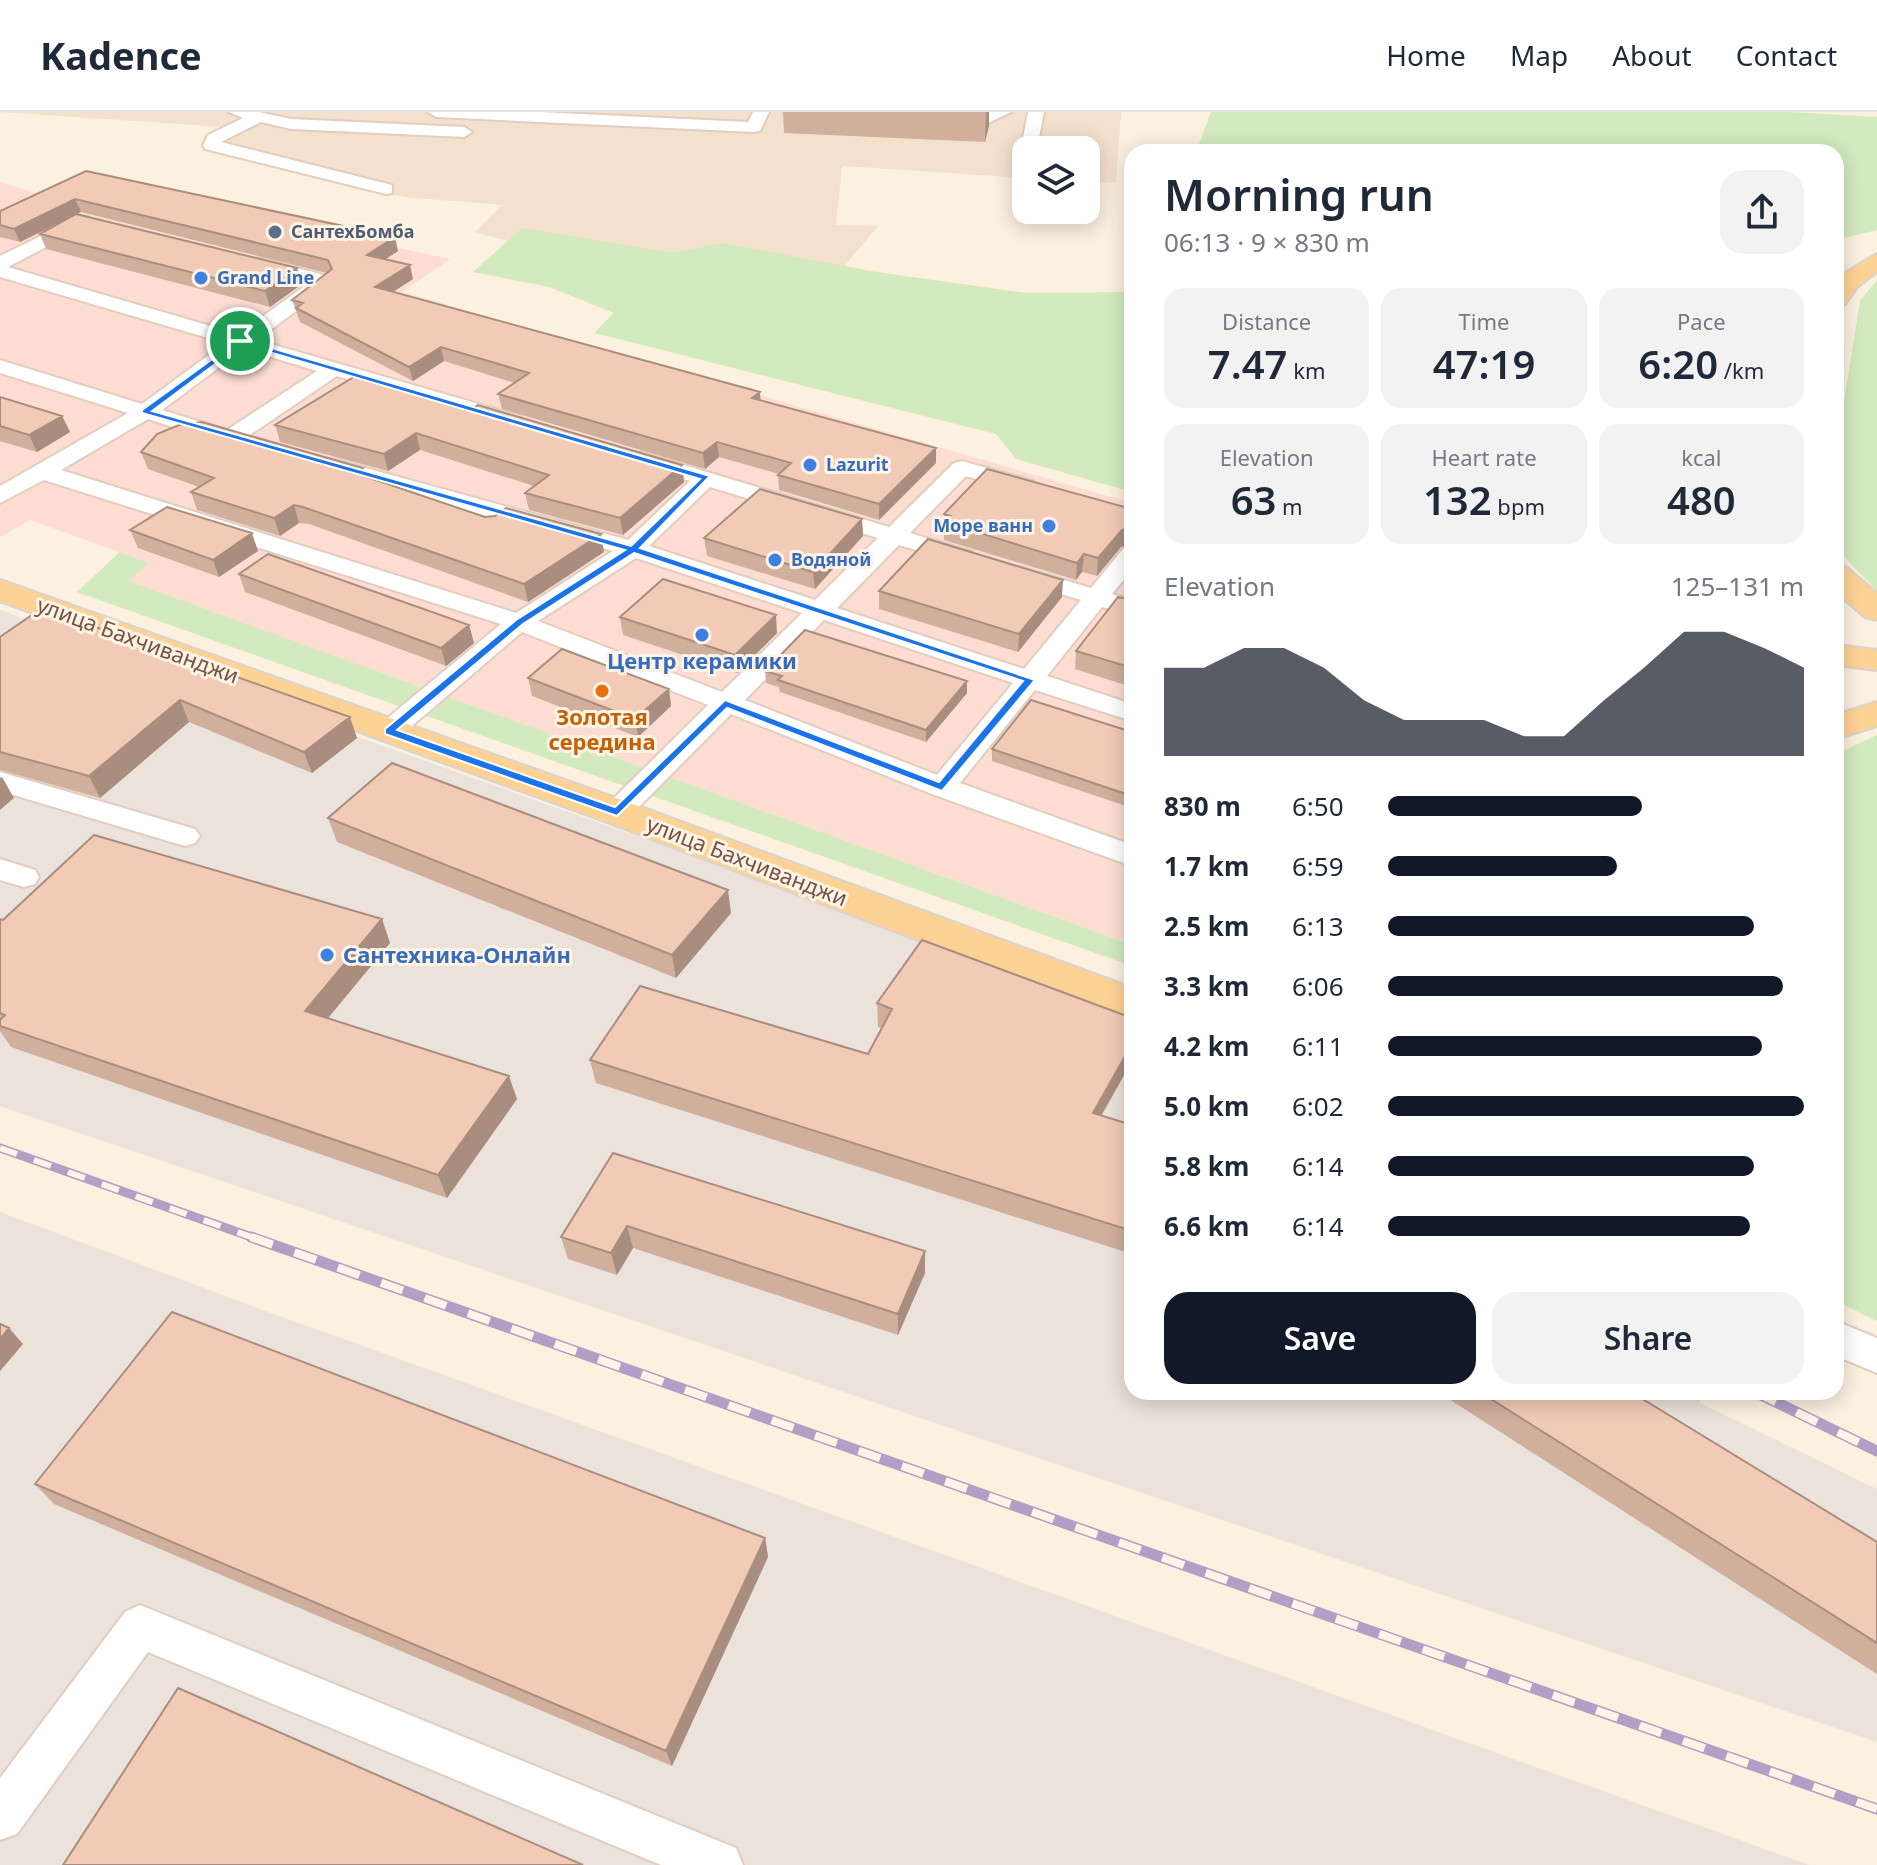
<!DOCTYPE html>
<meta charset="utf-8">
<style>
body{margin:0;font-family:"Noto Sans",sans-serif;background:#f2f2f3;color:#1f2937;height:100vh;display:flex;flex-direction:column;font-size:30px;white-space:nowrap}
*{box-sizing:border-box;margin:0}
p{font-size:26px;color:#747a83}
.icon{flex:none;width:44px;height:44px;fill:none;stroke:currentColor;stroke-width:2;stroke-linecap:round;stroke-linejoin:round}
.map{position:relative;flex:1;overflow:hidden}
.sheet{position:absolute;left:1124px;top:32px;width:720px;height:1256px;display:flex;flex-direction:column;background:#fff;border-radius:24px;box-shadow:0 4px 20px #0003}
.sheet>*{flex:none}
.controls{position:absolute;left:1012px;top:24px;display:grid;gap:16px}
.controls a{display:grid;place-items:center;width:88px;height:88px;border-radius:16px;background:#fff;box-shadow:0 4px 20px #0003;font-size:40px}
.pin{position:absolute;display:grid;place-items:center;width:68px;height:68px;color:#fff;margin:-34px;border:4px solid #fff;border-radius:50%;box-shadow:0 2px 8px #0007}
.round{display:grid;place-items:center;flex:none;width:84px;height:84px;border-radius:24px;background:#f2f2f3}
.summary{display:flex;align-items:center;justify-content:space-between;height:136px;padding:0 40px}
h1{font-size:44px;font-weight:600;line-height:60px}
.metrics{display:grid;grid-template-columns:repeat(3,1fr);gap:12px;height:136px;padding:8px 40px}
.metrics div{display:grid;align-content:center;border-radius:20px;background:#f2f2f3;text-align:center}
.metrics b{font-size:40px;font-weight:600}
.metrics small{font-size:22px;font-weight:400}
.metrics p{font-size:22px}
.chart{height:224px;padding:16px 40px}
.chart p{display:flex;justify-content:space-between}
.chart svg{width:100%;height:144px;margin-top:8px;fill:#111827;opacity:.7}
.primary-button{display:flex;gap:16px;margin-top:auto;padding:16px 40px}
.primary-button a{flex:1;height:92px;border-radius:24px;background:#111827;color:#fff;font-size:32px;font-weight:600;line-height:92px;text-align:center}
.primary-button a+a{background:#f2f2f3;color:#1f2937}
ul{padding:0 40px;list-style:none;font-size:26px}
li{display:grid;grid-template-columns:128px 96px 1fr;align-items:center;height:60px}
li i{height:20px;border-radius:10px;background:#111827}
header{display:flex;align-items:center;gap:48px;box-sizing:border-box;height:112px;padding:0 40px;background:#fff;border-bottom:2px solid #e0e1e3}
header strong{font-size:38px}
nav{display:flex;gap:44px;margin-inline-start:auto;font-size:28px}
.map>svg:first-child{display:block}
.residential{fill:#f4e1cd}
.commercial{fill:#fdddd2}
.industrial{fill:#eae2db}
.green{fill:#d2eabe}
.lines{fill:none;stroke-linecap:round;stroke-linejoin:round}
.minor-casing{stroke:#e2cdbe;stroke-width:4}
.major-casing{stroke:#dbd3cf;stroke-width:4}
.minor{fill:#fff;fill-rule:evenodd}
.major{fill:#fdd295;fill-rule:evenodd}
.rail-far1-casing{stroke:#b19fc5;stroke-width:9}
.rail-casing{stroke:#b19fc5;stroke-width:11}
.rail-far1{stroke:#fff4e5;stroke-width:6;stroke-dasharray:18;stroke-linecap:butt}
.rail{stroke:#fff4e5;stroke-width:8;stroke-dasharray:23;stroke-linecap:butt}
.wall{fill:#d0af9d}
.shaded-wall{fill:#a98e7f}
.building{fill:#f2cbb6;stroke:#a98e7f;stroke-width:2}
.route{fill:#1a73e8;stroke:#fff;stroke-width:2;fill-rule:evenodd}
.service-dot{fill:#5c6f8a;stroke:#fff4e5;stroke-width:3}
.shop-dot{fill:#3f7fe0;stroke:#fff4e5;stroke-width:3}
.food-dot{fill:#e8710a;stroke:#fff4e5;stroke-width:3}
.labels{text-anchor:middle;stroke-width:6;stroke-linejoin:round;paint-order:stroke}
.far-service-label{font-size:18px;font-weight:bold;fill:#4e5e75;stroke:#fff4e5;text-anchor:start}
.far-shop-label{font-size:18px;font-weight:bold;fill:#366cbe;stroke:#fff4e5;text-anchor:start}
.street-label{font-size:22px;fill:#735447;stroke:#fff4e5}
.shop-label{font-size:22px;font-weight:bold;fill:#366cbe;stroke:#fff4e5}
.food-label{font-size:22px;font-weight:bold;fill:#c56008;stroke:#fff4e5}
</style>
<header>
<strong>Kadence</strong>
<nav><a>Home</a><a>Map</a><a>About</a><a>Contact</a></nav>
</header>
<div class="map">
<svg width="1877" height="1753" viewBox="0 0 1877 1753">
<rect width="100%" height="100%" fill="#fcf0df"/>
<path class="residential" d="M0,0H1121L1116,71L1086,69V38H1026V66L842,54L836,113L878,114L803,203L679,179L475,120L502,93L404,85L206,39L201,31L225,15Z"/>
<path class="commercial" d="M0,70L58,88L92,70L450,147L402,180L1132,391V833L127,469L149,451L120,440L30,408L0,425Z"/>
<path class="industrial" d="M0,498L1132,900V1280H1700V1291L1877,1377V1630L0,994Z
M0,1100L268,1200L1809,1753H0Z"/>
<path class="green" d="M1211,0H1789L1877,5V118L1836,128V40H1196Z
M522,116L672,141L723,131L876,160L1027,181L1132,180V380L1016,347L996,322L594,221L614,201L549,175L473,160Z
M1877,168V479L1836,436V341L1860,189Z
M120,440L149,451L128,469L1132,833V854L77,480Z
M1877,623V1209L1836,1189V642Z"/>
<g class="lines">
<defs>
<path id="minor" d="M229,0H259L291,7L464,15L472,20L464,25L291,17L261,10L221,30L392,73V81L386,82L205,37L203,33L208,23L243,6Z
M428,0H540L748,10L753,0H769L760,19L754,20L436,5Z
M947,0H1011L986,12L941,8L939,5Z
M1028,0H1044L1038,31L1030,36L1022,31Z
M82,104L88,105V113L8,155L238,222L309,171L252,156V148L259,146L331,165L334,169L331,173L257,228L520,304L523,309L512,316L337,264L238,331L218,330L148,307L61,358L516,501L613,439L317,357L314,352L317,347H333L628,428L690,369L633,352L630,347L641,340L889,415L954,351L962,349L1033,369L1036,374L1033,379L1025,381L966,364L910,421L973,440L976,445L973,450L964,452L899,433L837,496L1024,557L1081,488L1011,467L1008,462L1011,457L1020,455L1091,476L1123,437L1132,435V458L1112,482L1132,488V504L1102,495L1047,564L1132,592V609L1035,578L960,671L1132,733V754L932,682L731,602L627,707L617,710L607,707L603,700L607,693L708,593L522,520L399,625H379L375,619L379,613L501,512L44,368L0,391V374L128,301L0,261V248L142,292L225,231L0,165V144ZM244,237L317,259L227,318L162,298ZM710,375L878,426L815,488L649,434ZM636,446L802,501L722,580L538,509ZM824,508L1013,571L937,663L745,588Z
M0,660L195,717L200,724L195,731L185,734L0,679Z
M0,747L35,758L39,765L35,772L24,775L0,768Z
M1836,1209L1877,1226V1261L1836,1244Z
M140,1493L736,1736L743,1753H661L148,1540L17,1722L0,1728V1666L125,1500Z"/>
<path id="major" d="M1877,142V160L1857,175L1845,192L1836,195L1838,165Z
M1836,453L1847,456L1877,481V508L1865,505L1836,480Z
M0,468L630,691L1132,876V909L604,709L0,489Z
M1836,533L1877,538V558L1836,553Z
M1877,590V614L1836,627V603Z"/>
</defs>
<use href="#minor" class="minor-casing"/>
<use href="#major" class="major-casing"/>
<use href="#minor" class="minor"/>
<use href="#major" class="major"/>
<defs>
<path id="rail-far1" d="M0,1036L257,1127"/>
<path id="rail" d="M251,1125L1877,1697
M1755,1280L1877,1339"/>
</defs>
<use href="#rail-far1" class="rail-far1-casing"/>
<use href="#rail" class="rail-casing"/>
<use href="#rail-far1" class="rail-far1"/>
<use href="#rail" class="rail"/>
</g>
<path class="wall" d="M783,0H989V14L985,30L784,21Z
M86,59L398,139L385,147L413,167L393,180L760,280V288L936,351L879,408L779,378L778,363L779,362L719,345L705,357L502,297L498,282L515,271L444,249L413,269L300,210L292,188L327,161L81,100L77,102L297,156L302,172L270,195L46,137L40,122L65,108L20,130L0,125V99Z
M0,285L62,304L70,320L37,340L0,329Z
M471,298L682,353L684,370L623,423L529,398L525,381L534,374L420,338L388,359L280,330L275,313Z
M141,340L366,365L485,405L604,440L528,490L309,412L299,411L280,424L197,398L191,380L199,375L148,357Z
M944,402L1121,435L1097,464L1082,460L1076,468L944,428Z
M862,407L863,424L815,477L707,444L704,426Z
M130,418L258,439L219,465L138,436Z
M1132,447V486L1130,484L1131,474L1124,472L1126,454Z
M239,462L469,513L474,531L446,554L245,480Z
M879,479L1062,485L1018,540L879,497Z
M1132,488V575L1075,557L1076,539Z
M620,505L777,521L737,561L623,523Z
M0,525L357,626L312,661L189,610L100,686L0,658Z
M765,559L967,569V581L926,630L780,580L779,575L766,571Z
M528,566L669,577L671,594L638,625L532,584Z
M1132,620V696L992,649V637Z
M328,706L731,801L676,866L337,730Z
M0,807H382L390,831L328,906L517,987L447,1086L11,935L0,919Z
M922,828L1101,1004L1132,1013V1142L596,971L590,948L868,942L882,916L878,915L877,891Z
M613,1041L925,1139V1161L898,1223L633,1136L617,1163L568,1147L561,1125Z
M1438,1280H1631L1877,1430V1562Z
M35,1372L765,1426L768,1445L672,1654L54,1392Z"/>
<path class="shaded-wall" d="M986,0H989V14L985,30Z
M75,87L81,100L20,130L14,117Z
M395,125L398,139L371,157L367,143Z
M410,153L413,167L379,189L375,175Z
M297,156L302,172L270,195L265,179Z
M441,235L444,249L413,269L409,255Z
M760,280L761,294L752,286Z
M62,304L70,320L37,340L29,323Z
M416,321L420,338L388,359L384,342Z
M717,330L719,345L705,357L703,341Z
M936,336V351L879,408V392Z
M682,353L684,370L623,423L620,406Z
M363,356L368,373L355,361Z
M294,393L299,411L280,424L274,406Z
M1132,398L1131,414L1132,416V433L1121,435L1097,464L1098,446L1122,418L1129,402Z
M862,407L863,424L815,477L813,460Z
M252,421L258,439L219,465L213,448Z
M601,422L604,440L528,490L524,472Z
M1084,442L1082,460L1076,468L1077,451Z
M1063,468L1062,485L1018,540L1019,522Z
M776,503L777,521L737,561L735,543Z
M469,513L474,531L446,554L441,536Z
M967,569V581L926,630V618Z
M669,577L671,594L638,625L635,607Z
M180,588L189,610L100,686L89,664Z
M350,605L357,626L312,661L304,640Z
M2,665L14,686L0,698V666Z
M728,778L731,801L676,866L672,843Z
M382,807L390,831L315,922L305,899Z
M1132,932V949L1090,1024L1093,1001Z
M509,964L517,987L447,1086L438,1063Z
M627,1114L633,1136L617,1163L611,1141Z
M925,1139V1161L898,1223V1202Z
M9,1216L23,1232L0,1259V1227Z
M765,1426L768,1445L672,1654L666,1639Z"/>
<path class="building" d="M86,59L395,125L367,143L410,153L375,175L760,280L752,286L936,336L879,392L778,363L791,351L717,330L703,341L498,282L529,261L441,235L409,255L296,196L303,191L292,188L332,157L328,148L75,87L14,117L0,113V99Z
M76,102L297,156L265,179L40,122Z
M357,263L471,298L478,293L682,353L620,406L525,381L549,363L416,321L384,342L275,313Z
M0,285L62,304L29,323L0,314Z
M202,310L363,356L355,361L485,405L495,404L506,396L601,422L524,472L303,395L294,393L274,406L191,380L214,366L141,340L157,322L179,313Z
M987,357L1132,397L1129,402L1132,403V416L1122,418L1098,446L1084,442L1077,451L944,410L950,404L944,402Z
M760,377L862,407L813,460L704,426Z
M167,395L252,421L213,448L130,418Z
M928,427L1063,468L1019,522L879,479Z
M268,442L469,513L441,536L239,462Z
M1132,447V456L1126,454Z
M663,467L776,503L735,543L620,505Z
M1118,485L1132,488V556L1076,539Z
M42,496L350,605L304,640L180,588L89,664L0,640V525Z
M805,518L967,569L926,618L778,568L782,564L765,559Z
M562,537L669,577L635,607L528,566Z
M1031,588L1132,620V684L992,637Z
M392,651L728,778L672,843L328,706Z
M94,723L382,807L305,899L509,964L438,1063L0,914V908L5,903L0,901V807L3,808Z
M922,828L1132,906V932L1093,1001L1132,1013V1119L590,948L640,874L868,942L892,897L877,891Z
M613,1041L925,1139L898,1202L627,1114L611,1141L561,1125Z
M172,1200L765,1426L666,1639L35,1372Z
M0,1212L9,1216L0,1227Z
M1480,1280H1631L1877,1430V1531Z
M178,1576L583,1753H63Z"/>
<path class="route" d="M240,227L710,364L640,436L1035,568L942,679L727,596L617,704L385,622V617L516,508L625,438L142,301V298ZM242,232L700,367L631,434L152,299ZM634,441L1023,569L939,670L725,588L615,695L397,618L523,512Z"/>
<circle class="service-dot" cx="275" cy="120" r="8"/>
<g class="shop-dot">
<circle cx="201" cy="166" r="8"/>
<circle cx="810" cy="353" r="8"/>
<circle cx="1049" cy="414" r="8"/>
<circle cx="775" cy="448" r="8"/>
<circle cx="702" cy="523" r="8"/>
<circle cx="327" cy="843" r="8"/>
</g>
<circle class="food-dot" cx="602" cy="579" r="8"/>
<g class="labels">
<g class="far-service-label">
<text x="291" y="126">СантехБомба</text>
</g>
<g class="far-shop-label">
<text x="217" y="172">Grand Line</text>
<text x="826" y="359">Lazurit</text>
<text x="1033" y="420" text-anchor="end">Море ванн</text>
<text x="791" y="454">Водяной</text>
</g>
<g class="street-label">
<text transform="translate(138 528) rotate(20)" y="8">улица Бахчиванджи</text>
<text transform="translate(747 749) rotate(21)" y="8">улица Бахчиванджи</text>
</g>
<g class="shop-label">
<text x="702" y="557">Центр керамики</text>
<text x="343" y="851" text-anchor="start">Сантехника-Онлайн</text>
</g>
<g class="food-label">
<text x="602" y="613">Золотая<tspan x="602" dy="25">середина</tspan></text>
</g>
</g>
</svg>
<div class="controls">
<a><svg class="icon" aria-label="layers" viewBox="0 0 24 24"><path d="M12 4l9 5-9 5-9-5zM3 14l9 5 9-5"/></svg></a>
</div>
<div class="pin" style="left:240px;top:229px;background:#1e9e55"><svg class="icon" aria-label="arrive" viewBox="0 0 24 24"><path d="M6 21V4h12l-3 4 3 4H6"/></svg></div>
<section class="sheet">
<div class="summary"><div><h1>Morning run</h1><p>06:13 · 9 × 830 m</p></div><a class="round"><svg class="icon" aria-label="share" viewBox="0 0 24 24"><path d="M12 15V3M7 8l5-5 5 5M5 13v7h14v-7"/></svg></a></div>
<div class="metrics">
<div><p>Distance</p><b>7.47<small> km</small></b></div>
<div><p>Time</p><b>47:19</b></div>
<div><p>Pace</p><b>6:20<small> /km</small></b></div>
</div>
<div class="metrics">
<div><p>Elevation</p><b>63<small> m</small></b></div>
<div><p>Heart rate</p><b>132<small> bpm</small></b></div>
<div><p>kcal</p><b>480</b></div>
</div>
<div class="chart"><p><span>Elevation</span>125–131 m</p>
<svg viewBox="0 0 160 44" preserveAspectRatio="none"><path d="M0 44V17L10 17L20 11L30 11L40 17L50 27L60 33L70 33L80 33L90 38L100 38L110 27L120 17L130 6L140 6L150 11L160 17V44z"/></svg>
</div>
<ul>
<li><b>830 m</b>6:50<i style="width:61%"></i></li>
<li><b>1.7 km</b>6:59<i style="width:55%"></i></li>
<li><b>2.5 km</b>6:13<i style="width:88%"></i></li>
<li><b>3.3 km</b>6:06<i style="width:95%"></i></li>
<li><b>4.2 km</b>6:11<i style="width:90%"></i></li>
<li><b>5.0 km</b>6:02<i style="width:100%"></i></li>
<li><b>5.8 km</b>6:14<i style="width:88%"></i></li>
<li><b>6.6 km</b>6:14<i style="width:87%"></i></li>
</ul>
<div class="primary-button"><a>Save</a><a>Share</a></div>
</section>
</div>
